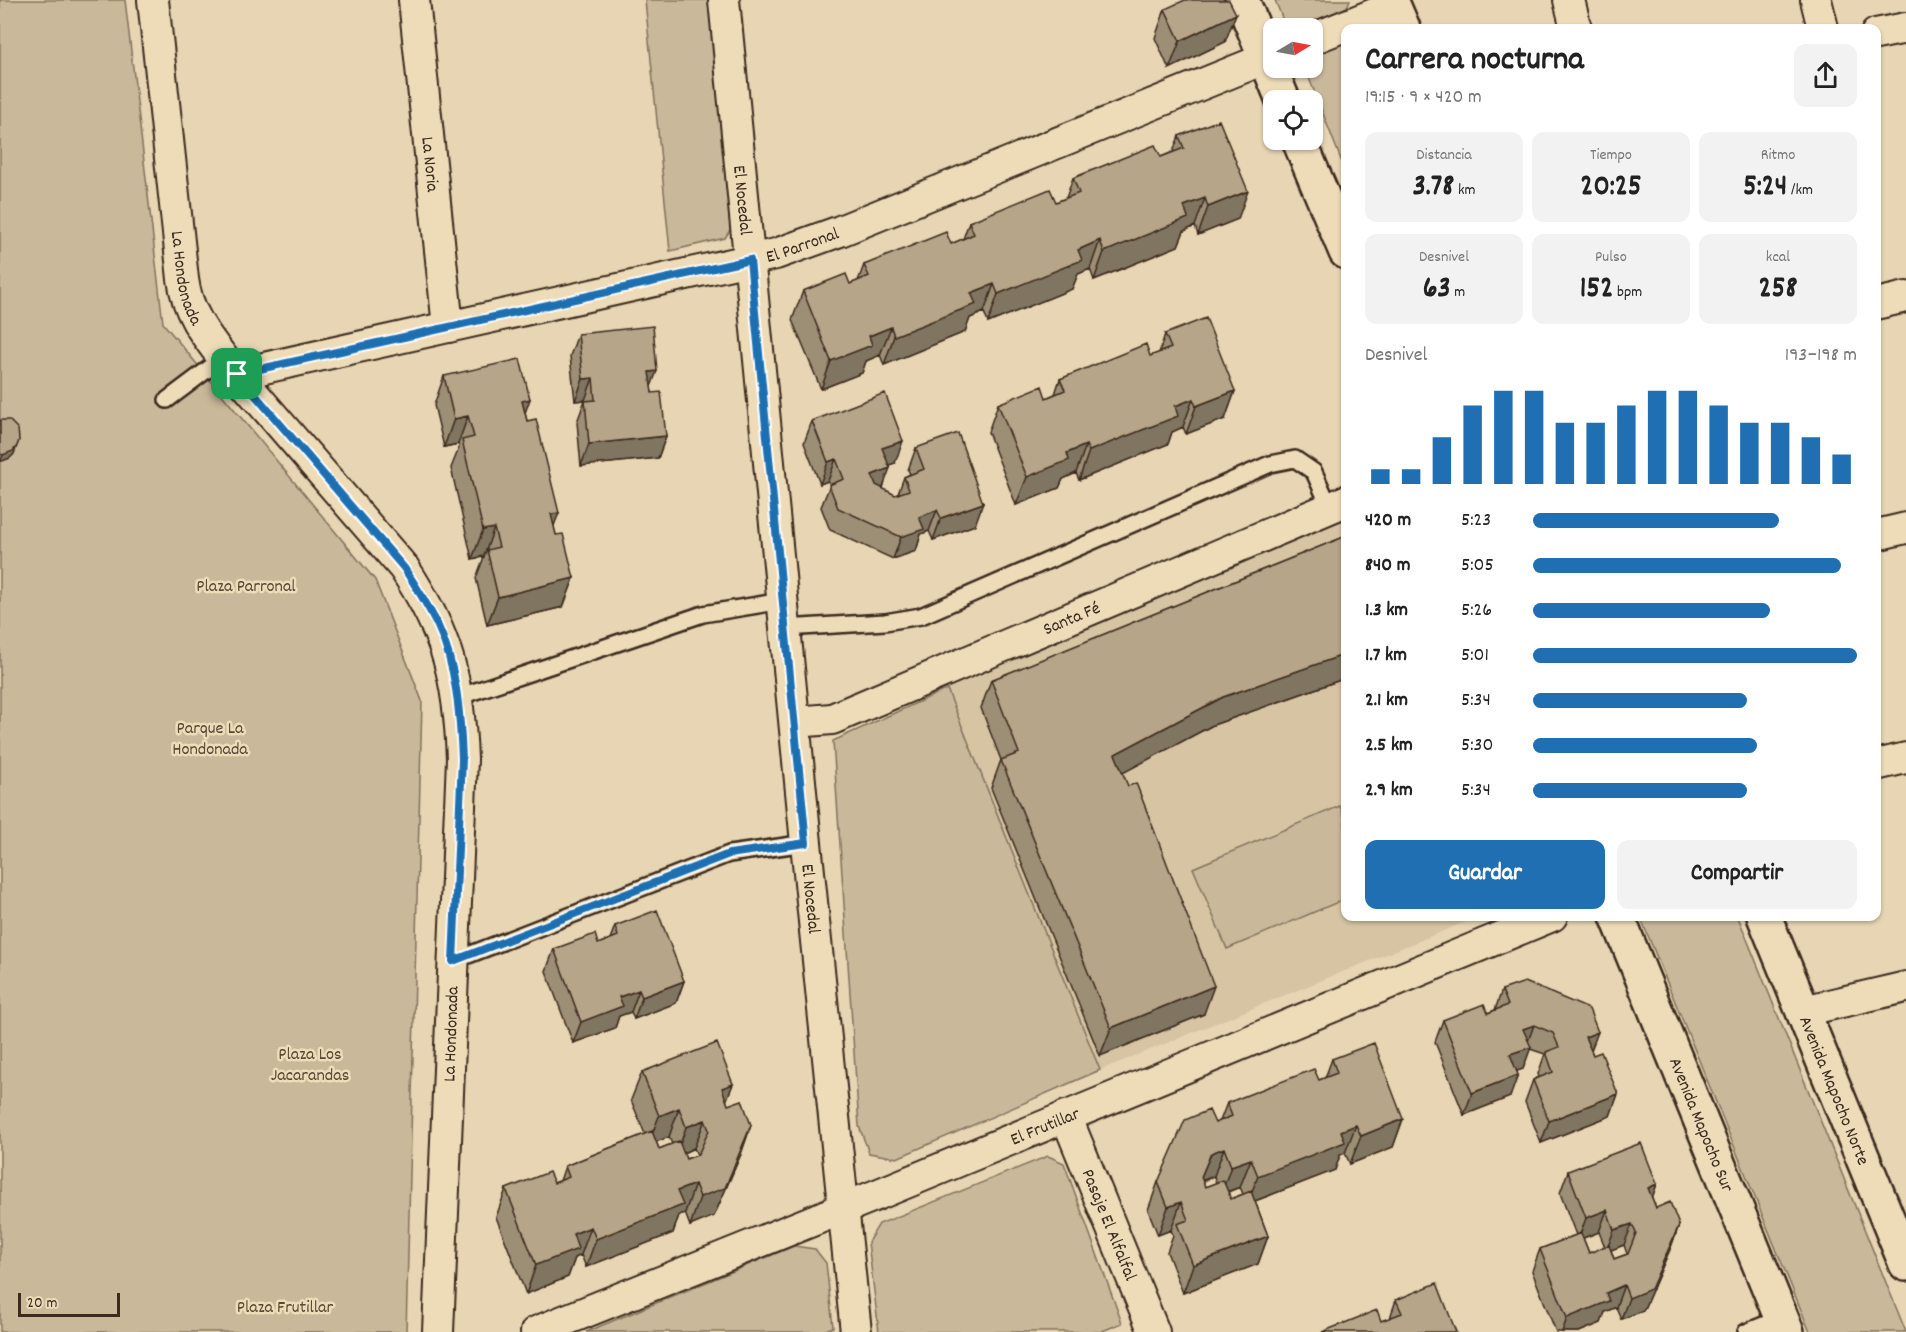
<!DOCTYPE html>
<html lang="es">
<meta charset="utf-8">
<style>
body{margin:0;font-family:Dekko,sans-serif;background:#f2f2f2;color:#222;height:100vh;display:flex;flex-direction:column;font-size:22px;white-space:nowrap}
*{box-sizing:border-box;margin:0}
p{font-size:20px;color:#767676}
.icon{flex:none;width:33px;height:33px;fill:none;stroke:currentColor;stroke-width:2;stroke-linecap:round;stroke-linejoin:round}
.map{position:relative;flex:1;overflow:hidden}
.drawer{position:absolute;left:1341px;top:24px;width:540px;height:897px;display:flex;flex-direction:column;background:#fff;border-radius:12px;box-shadow:0 2px 4px #0004}
.drawer>*{flex:none}
.needle{width:39px;rotate:80deg}
.fabs{position:absolute;left:1263px;top:18px;display:grid;gap:12px}
.fabs a{display:grid;place-items:center;width:60px;height:60px;border-radius:12px;background:#fff;box-shadow:0 2px 4px #0004;font-size:30px}
.scale{position:absolute;left:18px;bottom:15px;width:102px;box-sizing:border-box;padding-left:6px;border:3px solid #3b2a1e;border-top:0;font-size:16px;line-height:21px;white-space:nowrap;color:#3b2a1e;-webkit-text-stroke:4px #eedcb9;paint-order:stroke}
.pin{position:absolute;display:grid;place-items:center;width:51px;height:51px;color:#fff;margin:-26px;border-radius:12px;box-shadow:0 3px 9px #0006}
.round{display:grid;place-items:center;flex:none;width:63px;height:63px;border-radius:12px;background:#f2f2f2}
.summary{display:flex;align-items:center;justify-content:space-between;height:102px;padding:0 24px}
h1{font-size:33px;font-weight:700;line-height:45px}
.metrics{display:grid;grid-template-columns:repeat(3,1fr);gap:9px;height:102px;padding:6px 24px}
.metrics div{display:grid;align-content:center;border-radius:12px;background:#f2f2f2;text-align:center}
.metrics b{font-size:30px;font-weight:700}
.metrics small{font-size:16px;font-weight:400}
.metrics p{font-size:16px}
.chart{height:168px;padding:12px 24px}
.chart p{display:flex;justify-content:space-between}
.chart svg{width:100%;height:108px;margin-top:6px;stroke:#1f6fb2;stroke-width:6}
.button{display:flex;gap:12px;margin-top:auto;padding:12px 24px}
.button a{flex:1;height:69px;border-radius:12px;background:#1f6fb2;color:#fff;font-size:24px;font-weight:700;line-height:69px;text-align:center}
.button a+a{background:#f2f2f2;color:#222}
ul{padding:0 24px;list-style:none;font-size:20px}
li{display:grid;grid-template-columns:96px 72px 1fr;align-items:center;height:45px}
li i{height:15px;border-radius:8px;background:#1f6fb2}
.map>svg:first-child{display:block}
.built{fill:#d6c4a3}
.green{fill:#cab89a;stroke:#82715c;stroke-width:1.5}
.lines{fill:none;stroke-linecap:round;stroke-linejoin:round}
.service-casing{stroke:#3b2a1e;stroke-width:20}
.minor-casing{stroke:#3b2a1e;stroke-width:34}
.tertiary-casing{stroke:#3b2a1e;stroke-width:38}
.service{stroke:#eedcb9;stroke-width:15}
.minor{stroke:#eedcb9;stroke-width:30}
.tertiary{stroke:#eedcb9;stroke-width:33}
.wall{fill:#9d8e76;stroke:#3b2a1e;stroke-width:1.5;fill-rule:evenodd}
.shaded-wall{fill:#807460;stroke:#3b2a1e;stroke-width:1.5}
.building{fill:#b7a589;stroke:#3b2a1e;stroke-width:1.5}
.route-casing{stroke:#fff;stroke-width:12}
.route{stroke:#1f6fb2;stroke-width:8}
.labels{text-anchor:middle;stroke-width:5;stroke-linejoin:round;paint-order:stroke}
.street-label{font-size:18px;fill:#3b2a1e;stroke:#eedcb9}
.park-label{font-size:18px;fill:#584637;stroke:#eedcb9}
</style>
<div class="map">
<svg width="1906" height="1332" viewBox="0 0 1906 1332">
<rect width="100%" height="100%" fill="#e7d5b3"/>
<filter id="ink" filterUnits="userSpaceOnUse"><feTurbulence type="fractalNoise" baseFrequency=".0167" numOctaves="2"/><feDisplacementMap in="SourceGraphic" scale="12" xChannelSelector="R" yChannelSelector="G"/><feConvolveMatrix kernelMatrix="1 2 1 2 8 2 1 2 1" color-interpolation-filters="sRGB"/></filter>
<g filter="url(#ink)">
<path class="built" d="M1345,481L1346,916L1478,917L1100,1070L947,689Z"/>
<path class="green" d="M0,0H125L163,323L375,580L422,701L406,1332H0Z
M645,0H713L732,227L725,238L670,251Z
M1275,0H1350L1347,7L1302,26L1283,20Z
M1345,38V170L1309,78L1311,68H1312L1313,52Z
M947,689L1100,1070L897,1158L869,1153L859,1126L833,741Z
M1340,806L1345,818V899L1227,949L1193,868Z
M1640,916L1738,917L1906,1332H1810Z
M1048,1156L1064,1163L1122,1323L1100,1332H879L868,1242L879,1224Z
M794,1246L815,1249L826,1263L833,1327L821,1332H586Z"/>
<g class="lines">
<defs>
<path id="service" d="M167,400L223,358
M785,628L885,622L921,616L1270,464L1295,459L1314,472L1330,508
M458,697L703,614L782,601
M453,961L729,854L806,843
M1746,1332L1781,1318"/>
<g id="minor">
<path id="s1" d="M153,0L183,279C187,311 203,332 223,358L404,568C448,635 459,680 462,759L438,1332"/>
<path id="s2" d="M414,0L448,327"/>
<path id="s3" d="M724,0L806,843L856,1332"/>
<path d="M1569,0L1576,28"/>
<path d="M1816,0L1823,28"/>
<path d="M1876,34L1906,28"/>
<path d="M1312,39L1394,6"/>
<path d="M1876,304L1906,297"/>
<path id="s4" d="M237,374L776,254L840,231L1274,55"/>
<path d="M1876,535L1906,528"/>
<path id="s5" d="M795,722L832,719L1346,501"/>
<path d="M1876,765L1906,758"/>
<path d="M1803,1011L1906,987"/>
<path id="s6" d="M1066,1116L1154,1332"/>
<path id="s7" d="M536,1332L879,1194L1552,916"/>
</g>
<g id="tertiary">
<path d="M1242,0L1283,100"/>
<path d="M1391,0L1403,28"/>
<path d="M1299,140L1346,252"/>
<path id="s8" d="M1617,916L1787,1332"/>
<path id="s9" d="M1764,916L1906,1264"/>
</g>
</defs>
<use href="#service" class="service-casing"/>
<use href="#minor" class="minor-casing"/>
<use href="#tertiary" class="tertiary-casing"/>
<use href="#service" class="service"/>
<use href="#minor" class="minor"/>
<use href="#tertiary" class="tertiary"/>
</g>
<path class="wall" d="M1165,9L1225,42L1169,69L1155,38Z
M1179,136L1238,219L1198,235L1195,226L1184,231L1178,246L1094,280L1090,269L1078,274L1072,289L988,323L984,312L970,318L965,332L884,365L880,355L866,361L862,373L821,389L792,320L803,291L850,284L858,281L864,265L951,244L963,239L969,222L1056,202L1066,198L1073,178L1161,157L1173,152Z
M578,334L651,387L652,393L666,436L658,458L581,466L577,422L585,400L575,401L570,356Z
M1165,334L1235,391L1225,419L1186,434L1183,427L1172,432L1168,444L1079,480L1076,473L1063,479L1059,488L1016,505L988,432L998,404L1046,398L1055,394L1060,379L1150,356L1159,353Z
M444,376L525,413L556,535L574,578L563,607L487,625L476,578L484,557L472,559L451,468L459,448L458,444L444,447L434,405Z
M812,421L895,463L888,465L883,489L895,495L898,494L904,477L910,474L908,470L916,448L975,525L933,540L929,531L921,534L916,551L893,559L830,530L821,507L830,485L828,481L820,484L804,443Z
M1346,536V678L1213,725L1122,773L1204,1014L1100,1056L991,788L1001,760L981,708L991,680Z
M615,926L684,981L676,1003L634,1019L631,1012L619,1016L615,1028L573,1043L546,971L554,949L598,944L610,939Z
M1502,990L1591,1050L1593,1055L1618,1094L1610,1116L1541,1143L1525,1102L1533,1080L1539,1077L1538,1074L1545,1054L1530,1049L1523,1069L1517,1071L1510,1097L1464,1115L1435,1042L1443,1020L1488,1013L1495,1010Z
M1332,1059L1403,1119L1393,1147L1350,1164L1345,1153L1340,1155L1335,1170L1255,1201L1268,1236L1258,1264L1183,1293L1167,1252L1173,1235L1171,1230L1158,1235L1148,1210L1158,1182L1215,1123L1220,1121L1227,1103L1319,1080L1325,1078ZM1214,1176L1216,1183L1205,1187L1203,1181ZM1240,1187L1243,1194L1231,1199L1228,1192Z
M642,1072L733,1084L726,1100L728,1105L751,1125L741,1154L714,1216L690,1226L685,1213L679,1215L673,1233L586,1267L581,1255L575,1258L568,1277L526,1294L496,1217L506,1189L554,1183L560,1181L565,1166L645,1134L631,1100ZM669,1137L672,1144L659,1149L656,1141ZM694,1148L697,1155L686,1159L683,1153Z
M1568,1171L1657,1184L1652,1198L1656,1208L1679,1225L1671,1247L1643,1311L1621,1319L1616,1307L1605,1312L1601,1323L1579,1332H1556L1532,1271L1540,1249L1576,1235L1560,1193ZM1599,1232L1605,1247L1589,1253L1583,1238ZM1624,1245L1627,1254L1614,1259L1611,1250Z
M1396,1300L1456,1332L1381,1321L1390,1318Z"/>
<path class="shaded-wall" d="M1236,14L1225,42L1169,69L1180,41Z
M1248,191L1238,219L1198,235L1208,207Z
M1205,198L1195,226L1184,231L1178,246L1094,280L1104,252L1184,206Z
M1100,240L1090,269L1078,274L1072,289L988,323L998,294L1078,250Z
M994,284L984,312L970,318L965,332L884,365L894,336L971,293Z
M891,327L880,355L866,361L862,373L821,389L831,361L869,336Z
M657,371L649,392V372Z
M593,378L585,400L575,401L583,379Z
M1235,391L1225,419L1186,434L1196,406Z
M530,399L520,427L522,401Z
M1193,399L1183,427L1172,432L1168,444L1079,480L1089,451L1175,406Z
M468,416L458,444L444,447L454,419Z
M666,436L658,458L581,466L589,444Z
M19,440L14,454L10,458L0,462L3,455Z
M903,441L895,463L874,470L882,448Z
M1086,445L1076,473L1063,479L1059,488L1016,505L1027,477L1067,453Z
M836,459L828,481L820,484L828,462Z
M890,468L882,490L864,497L872,475Z
M983,503L975,525L933,540L941,518Z
M937,510L929,531L921,534L916,551L893,559L901,537L919,517Z
M559,513L548,541L551,514Z
M494,528L484,556L472,559L483,530Z
M574,578L563,607L487,625L498,597Z
M1346,654V678L1213,725L1104,783L1115,754L1223,697Z
M684,981L676,1003L634,1019L642,997Z
M1214,986L1204,1014L1100,1056L1111,1028Z
M639,990L631,1012L619,1016L615,1028L573,1043L581,1022L619,997Z
M1534,1025L1526,1047L1523,1029Z
M1598,1032L1590,1053L1585,1037Z
M1531,1047L1523,1069L1502,1076L1510,1054Z
M1518,1075L1510,1097L1464,1115L1472,1093Z
M733,1084L722,1112V1088Z
M1618,1094L1610,1116L1541,1143L1549,1121Z
M679,1108L669,1137L648,1145L659,1116Z
M1403,1119L1393,1147L1350,1164L1361,1136Z
M705,1120L694,1148L676,1156L686,1127Z
M751,1125L741,1154L714,1216L690,1226L700,1197Z
M1356,1125L1345,1153L1340,1155L1335,1170L1247,1204L1258,1176L1341,1131Z
M1224,1148L1214,1176L1201,1181V1177L1211,1153Z
M1251,1159L1240,1187L1221,1194L1231,1166Z
M695,1184L685,1213L679,1215L673,1233L586,1267L596,1239L677,1191Z
M1657,1184L1649,1206L1648,1188Z
M1181,1202L1171,1230L1158,1235L1168,1207Z
M1607,1210L1599,1232L1578,1240L1586,1218Z
M1632,1224L1624,1245L1606,1252L1614,1230Z
M1679,1225L1671,1247L1643,1311L1621,1319L1629,1298Z
M591,1227L581,1255L575,1258L568,1277L526,1294L536,1265L573,1234Z
M1268,1236L1258,1264L1183,1293L1193,1265Z
M1624,1285L1616,1307L1605,1312L1601,1323L1579,1332H1562L1567,1318L1606,1293Z"/>
<path class="building" d="M1185,0H1229L1236,14L1180,41L1165,9Z
M1219,120L1248,191L1208,207L1205,198L1184,206L1188,218L1104,252L1100,240L1078,250L1082,260L998,294L994,284L971,293L976,304L894,336L891,327L869,336L872,345L831,361L803,291L846,274L850,284L869,276L864,265L946,232L951,244L974,234L969,222L1050,189L1056,202L1079,193L1073,178L1155,145L1161,157L1184,148L1179,136Z
M1206,318L1235,391L1196,406L1193,399L1175,406L1178,416L1089,451L1086,445L1067,453L1069,460L1027,477L998,404L1042,386L1046,398L1065,390L1060,379L1146,344L1150,356L1171,348L1165,334Z
M653,326L657,371L649,372L652,393L661,392L666,436L589,444L585,401L595,400L593,378L583,379L578,334Z
M520,359L530,399L522,401L527,421L536,419L559,513L551,514L556,535L563,534L574,578L498,597L487,550L499,547L494,528L483,530L462,440L474,437L468,416L454,419L444,376Z
M885,393L903,441L882,448L890,468L872,475L876,485L895,495L909,490L904,477L924,469L916,448L958,433L983,503L941,518L937,510L919,517L924,529L901,537L838,508L829,485L844,479L836,459L828,462L812,421Z
M0,420H9L18,429L19,440L17,446L13,451L3,455L0,454Z
M1346,536V654L1223,697L1115,754L1128,786L1136,783L1214,986L1111,1028L1001,760L1019,753L991,680Z
M657,910L684,981L642,997L639,990L619,997L623,1006L581,1022L554,949L595,934L598,944L618,936L615,926Z
M1525,982L1589,1009L1598,1032L1585,1037L1593,1055L1601,1052L1618,1094L1549,1121L1533,1080L1553,1072L1546,1052L1559,1047L1553,1033L1534,1025L1523,1029L1531,1047L1510,1054L1518,1075L1472,1093L1443,1020L1484,1004L1488,1013L1508,1005L1502,990Z
M717,1043L733,1084L722,1088L728,1105L742,1100L751,1125L725,1188L700,1197L695,1184L677,1191L683,1205L596,1239L591,1227L573,1234L578,1249L536,1265L506,1189L549,1172L554,1183L569,1177L565,1166L652,1131L659,1149L679,1141L686,1159L698,1155L709,1130L705,1120L686,1127L679,1108L659,1116L642,1072Z
M1374,1043L1403,1119L1361,1136L1356,1125L1341,1131L1345,1142L1258,1176L1251,1159L1231,1166L1224,1148L1211,1153L1201,1177L1205,1187L1223,1180L1231,1199L1251,1191L1268,1236L1193,1265L1177,1224L1188,1220L1181,1202L1168,1207L1158,1182L1185,1120L1209,1110L1215,1123L1232,1116L1227,1103L1314,1069L1319,1080L1337,1073L1332,1059Z
M1641,1143L1657,1184L1648,1188L1656,1208L1670,1202L1679,1225L1651,1289L1629,1298L1624,1285L1606,1293L1609,1301L1567,1318L1540,1249L1581,1233L1589,1253L1609,1245L1614,1259L1628,1254L1636,1233L1632,1224L1614,1230L1607,1210L1586,1218L1568,1171Z
M1437,1283L1456,1332H1322L1377,1310L1381,1321L1402,1313L1396,1300Z"/>
</g>
<g class="lines" filter="url(#ink)">
<defs>
<path id="route" d="M750,260L806,843L729,854L453,961L462,759C460,714 457,666 437,624C427,604 416,586 404,568L237,374Z"/>
</defs>
<use href="#route" class="route-casing"/>
<use href="#route" class="route"/>
</g>
<g class="labels">
<g class="street-label">
<text dy="6" stroke="none"><textPath href="#s2" startOffset="165">La Noria</textPath></text>
<text dy="6" stroke="none"><textPath href="#s3" startOffset="201">El Nocedal</textPath></text>
<text dy="6" stroke="none"><textPath href="#s4" startOffset="580">El Parronal</textPath></text>
<text dy="6" stroke="none"><textPath href="#s1" startOffset="280">La Hondonada</textPath></text>
<text dy="6" stroke="none"><textPath href="#s5" startOffset="297">Santa Fé</textPath></text>
<text dy="6" stroke="none"><textPath href="#s3" startOffset="903">El Nocedal</textPath></text>
<text transform="translate(450 1034) rotate(-88)" y="6">La Hondonada</text>
<text dy="6" stroke="none"><textPath href="#s9" startOffset="188">Avenida Mapocho Norte</textPath></text>
<text dy="6" stroke="none"><textPath href="#s8" startOffset="225">Avenida Mapocho Sur</textPath></text>
<text dy="6" stroke="none"><textPath href="#s7" startOffset="549">El Frutillar</textPath></text>
<text dy="6" stroke="none"><textPath href="#s6" startOffset="117">Pasaje El Alfalfal</textPath></text>
</g>
<g class="park-label">
<text x="246" y="591">Plaza Parronal</text>
<text x="210" y="733">Parque La<tspan x="210" dy="21">Hondonada</tspan></text>
<text x="310" y="1059">Plaza Los<tspan x="310" dy="21">Jacarandas</tspan></text>
<text x="285" y="1312">Plaza Frutillar</text>
</g>
</g>
</svg>
<div class="fabs">
<a><svg class="needle" viewBox="-14 -14 28 28"><path d="M0-13l5 13h-10z" fill="#e53935"/><path d="M0 13l5-13h-10z" fill="#767676"/></svg></a>
<a><svg class="icon" aria-label="locate" viewBox="0 0 24 24"><circle cx="12" cy="12" r="6"/><path d="M12 2v4M12 18v4M2 12h4M18 12h4"/></svg></a>
</div>
<div class="scale">20 m</div>
<div class="pin" style="left:237px;top:374px;background:#1e9e55"><svg class="icon" aria-label="arrive" viewBox="0 0 24 24"><path d="M6 21V4h12l-3 4 3 4H6"/></svg></div>
<section class="drawer">
<div class="summary"><div><h1>Carrera nocturna</h1><p>19:15 · 9 × 420 m</p></div><a class="round"><svg class="icon" aria-label="share" viewBox="0 0 24 24"><path d="M12 15V3M7 8l5-5 5 5M5 13v7h14v-7"/></svg></a></div>
<div class="metrics">
<div><p>Distancia</p><b>3.78<small> km</small></b></div>
<div><p>Tiempo</p><b>20:25</b></div>
<div><p>Ritmo</p><b>5:24<small> /km</small></b></div>
</div>
<div class="metrics">
<div><p>Desnivel</p><b>63<small> m</small></b></div>
<div><p>Pulso</p><b>152<small> bpm</small></b></div>
<div><p>kcal</p><b>258</b></div>
</div>
<div class="chart"><p><span>Desnivel</span>193–198 m</p>
<svg viewBox="0 0 160 44" preserveAspectRatio="none"><path d="M5 44V38M15 44V38M25 44V25M35 44V12M45 44V6M55 44V6M65 44V19M75 44V19M85 44V12M95 44V6M105 44V6M115 44V12M125 44V19M135 44V19M145 44V25M155 44V32"/></svg>
</div>
<ul>
<li><b>420 m</b>5:23<i style="width:76%"></i></li>
<li><b>840 m</b>5:05<i style="width:95%"></i></li>
<li><b>1.3 km</b>5:26<i style="width:73%"></i></li>
<li><b>1.7 km</b>5:01<i style="width:100%"></i></li>
<li><b>2.1 km</b>5:34<i style="width:66%"></i></li>
<li><b>2.5 km</b>5:30<i style="width:69%"></i></li>
<li><b>2.9 km</b>5:34<i style="width:66%"></i></li>
</ul>
<div class="button"><a>Guardar</a><a>Compartir</a></div>
</section>
</div>
